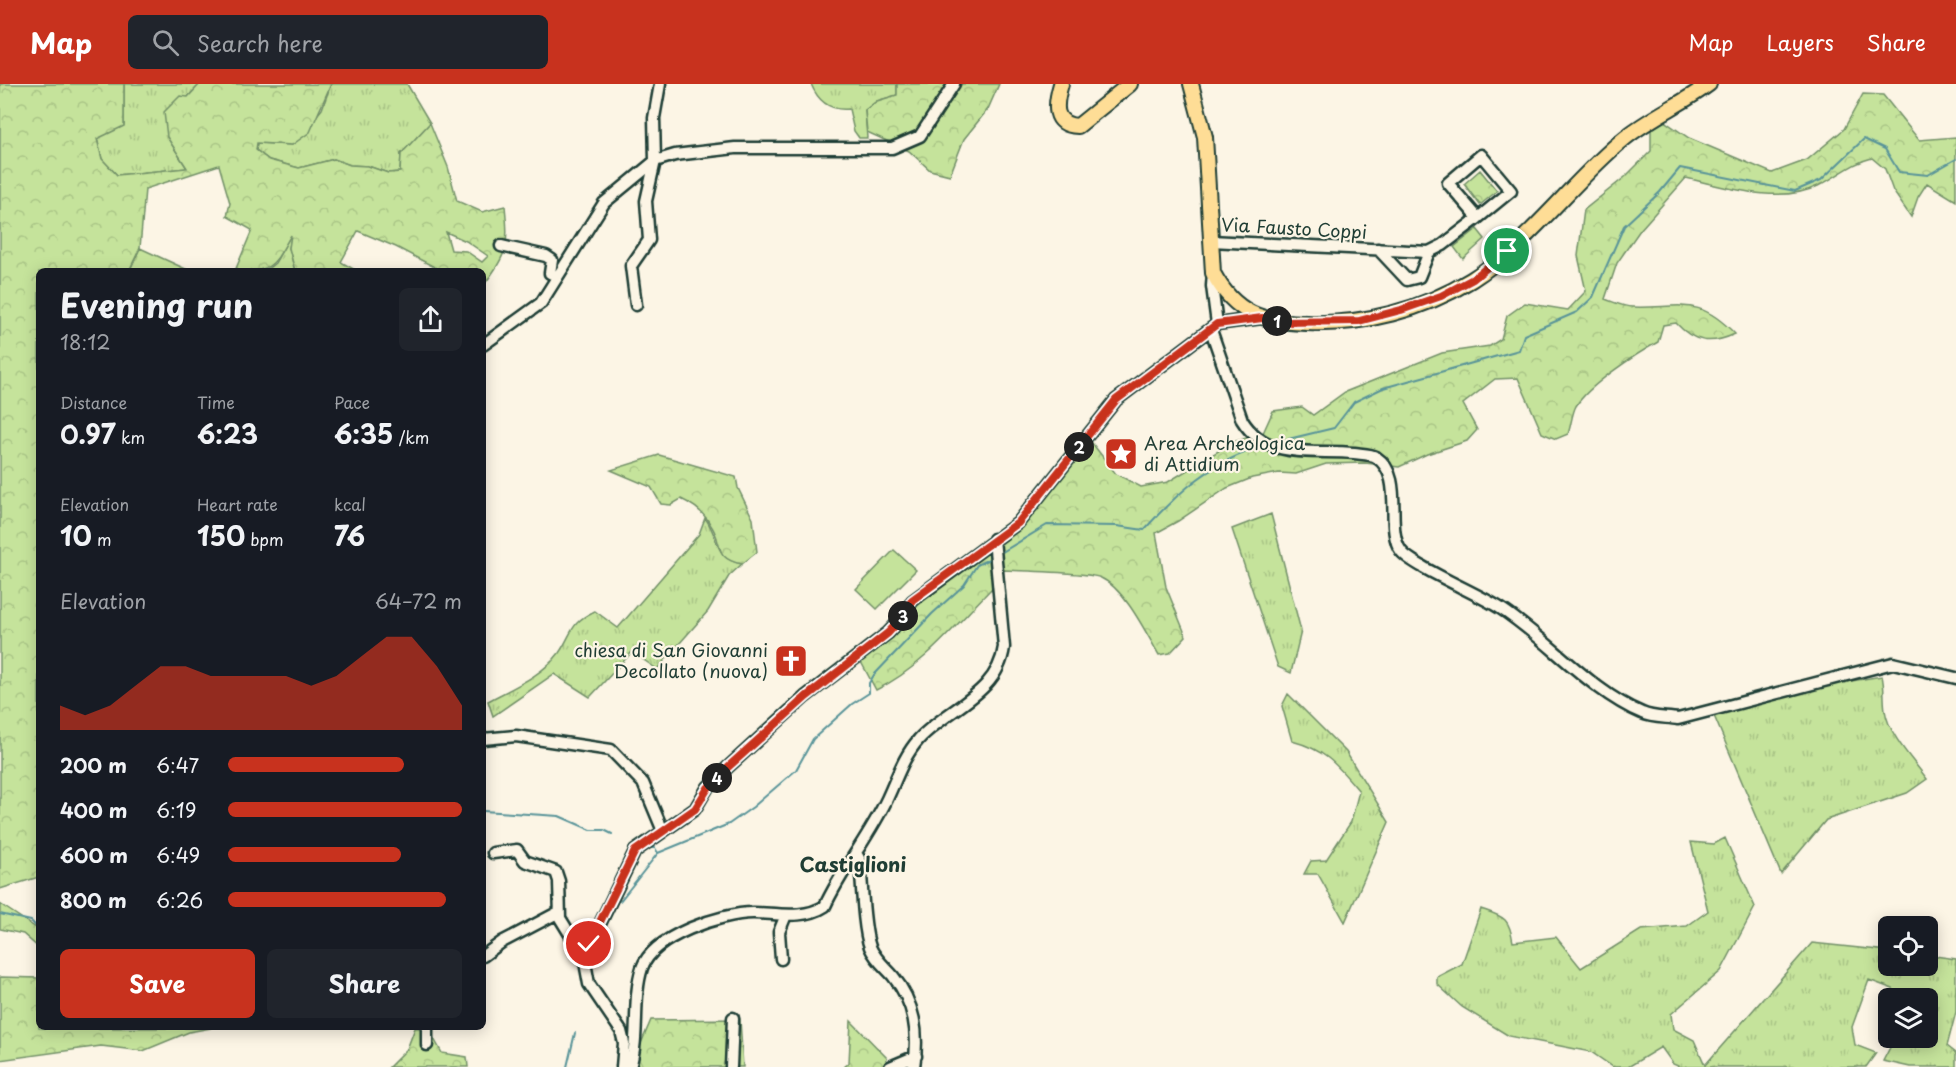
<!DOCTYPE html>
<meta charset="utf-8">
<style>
body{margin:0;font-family:"Playpen Sans",sans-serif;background:#20242c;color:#f1f3f6;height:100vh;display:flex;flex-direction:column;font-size:22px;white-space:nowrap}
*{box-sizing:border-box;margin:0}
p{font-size:20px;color:#9ea1a6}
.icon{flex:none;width:33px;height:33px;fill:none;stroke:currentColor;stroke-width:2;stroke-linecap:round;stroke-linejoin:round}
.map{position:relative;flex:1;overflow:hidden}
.panel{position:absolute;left:36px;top:184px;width:450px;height:762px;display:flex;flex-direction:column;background:#171b24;border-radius:9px;box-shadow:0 3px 15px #0003}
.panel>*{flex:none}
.buttons{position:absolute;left:1878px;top:832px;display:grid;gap:12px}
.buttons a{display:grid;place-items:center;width:60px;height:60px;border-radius:9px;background:#171b24;box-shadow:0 3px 15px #0003;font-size:30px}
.pin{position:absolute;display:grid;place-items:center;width:51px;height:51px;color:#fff;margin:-26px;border:3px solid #fff;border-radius:50%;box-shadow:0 2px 6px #0007}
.km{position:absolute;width:30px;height:30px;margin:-15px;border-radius:50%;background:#222;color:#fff;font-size:16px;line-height:30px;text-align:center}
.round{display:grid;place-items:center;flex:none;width:63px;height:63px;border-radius:9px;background:#20242c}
.summary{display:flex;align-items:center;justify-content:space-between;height:102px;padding:0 24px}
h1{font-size:33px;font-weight:700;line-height:45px}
.stats{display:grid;grid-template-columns:repeat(3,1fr);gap:9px;height:102px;padding:6px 24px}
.stats div{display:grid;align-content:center}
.stats b{font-size:26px;font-weight:700}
.stats small{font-size:16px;font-weight:400}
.stats p{font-size:16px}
.chart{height:168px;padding:12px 24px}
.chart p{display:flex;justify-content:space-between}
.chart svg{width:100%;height:108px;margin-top:6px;fill:#c8321e;opacity:.7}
.button{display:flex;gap:12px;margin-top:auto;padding:12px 24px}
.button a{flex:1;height:69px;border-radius:9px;background:#c8321e;color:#fff;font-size:24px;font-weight:700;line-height:69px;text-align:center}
.button a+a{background:#20242c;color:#f1f3f6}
ul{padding:0 24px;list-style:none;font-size:20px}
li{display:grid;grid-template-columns:96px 72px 1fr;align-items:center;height:45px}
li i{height:15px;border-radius:8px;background:#c8321e}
header{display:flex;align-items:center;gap:36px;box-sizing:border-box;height:84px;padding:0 30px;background:#c8321e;color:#fff}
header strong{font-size:28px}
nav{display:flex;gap:33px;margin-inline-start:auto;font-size:21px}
.search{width:420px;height:54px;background:#20242c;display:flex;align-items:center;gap:15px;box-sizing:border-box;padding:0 21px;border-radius:9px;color:#9ea1a6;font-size:22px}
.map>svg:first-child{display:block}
.grass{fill:url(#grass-tufts);stroke:#729068;stroke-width:1.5}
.forest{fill:url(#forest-crowns);stroke:#729068;stroke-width:1.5;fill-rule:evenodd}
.pitch{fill:#c5e39b;stroke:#729068;stroke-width:1.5}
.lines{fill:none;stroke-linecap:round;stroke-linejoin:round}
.stream{stroke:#599499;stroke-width:2}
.minor-casing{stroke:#1f3d34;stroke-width:15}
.major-casing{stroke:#1f3d34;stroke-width:18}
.minor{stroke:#fcf5e5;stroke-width:10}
.major{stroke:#fedd96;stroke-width:14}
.route-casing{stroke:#fff;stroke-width:12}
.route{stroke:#c8321e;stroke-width:8}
.labels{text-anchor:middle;stroke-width:4.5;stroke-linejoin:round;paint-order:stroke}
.street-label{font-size:18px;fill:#1f3d34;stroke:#fcf5e5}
.poi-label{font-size:18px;fill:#1f3d34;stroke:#fcf5e5;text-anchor:start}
.neighbourhood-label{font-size:20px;font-weight:bold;fill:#1f3d34;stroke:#fcf5e5}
</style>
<header>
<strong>Map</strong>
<div class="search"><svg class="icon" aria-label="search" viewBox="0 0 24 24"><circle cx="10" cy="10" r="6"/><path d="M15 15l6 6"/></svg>Search here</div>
<nav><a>Map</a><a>Layers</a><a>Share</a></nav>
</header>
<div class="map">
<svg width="1956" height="983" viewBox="0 0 1956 983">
<defs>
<pattern id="grass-tufts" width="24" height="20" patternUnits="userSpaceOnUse" patternTransform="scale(1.5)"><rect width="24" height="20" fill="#c5e39b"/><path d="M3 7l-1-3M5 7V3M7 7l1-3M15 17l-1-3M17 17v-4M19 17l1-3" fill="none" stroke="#a9c486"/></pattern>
<pattern id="forest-crowns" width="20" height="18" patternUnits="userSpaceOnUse" patternTransform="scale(1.5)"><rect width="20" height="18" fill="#c5e39b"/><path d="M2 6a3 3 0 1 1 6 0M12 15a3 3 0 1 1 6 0" fill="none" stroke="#a9c486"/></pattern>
</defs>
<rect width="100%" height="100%" fill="#fcf5e5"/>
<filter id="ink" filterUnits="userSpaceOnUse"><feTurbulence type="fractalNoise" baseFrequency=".0167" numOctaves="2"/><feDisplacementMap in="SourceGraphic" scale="12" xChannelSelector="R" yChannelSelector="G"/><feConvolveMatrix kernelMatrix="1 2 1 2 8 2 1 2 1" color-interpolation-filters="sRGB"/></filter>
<g filter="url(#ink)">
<path class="grass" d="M124,0H200L188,13L167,53L187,84L117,91L102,75L97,54L124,41Z
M331,0H407L430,39L401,70L400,88L388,89L368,82L350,81L334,75L299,84L269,76L256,66L257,59L292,61L322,25Z
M811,0H897V11L877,17L865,26L867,54H859L854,47L849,25C830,27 818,17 811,0Z
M292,149L289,164L295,187L264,188L275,179Z
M140,164L190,187L129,188Z
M1271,430L1301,547L1291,589L1278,583L1232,445Z
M705,434C720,453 713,475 742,480L729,492L708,527L657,585L632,568L590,613L554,590L493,632L488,617C512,604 542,592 559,569C573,549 569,539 595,527L618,544L699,450Z
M1882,592C1885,604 1883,614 1885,626C1888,650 1913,676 1927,695L1907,709L1826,736L1781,790L1712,627L1796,606Z
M1288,610L1346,668L1389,738L1345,838L1318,790H1304L1311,777L1326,776L1351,738L1359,707C1337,681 1326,666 1292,657L1282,622Z
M1725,754L1755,823L1721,887L1671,930L1673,945L1694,956L1705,981L1812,859L1888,867V882H1928V871L1956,875V928L1947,962L1956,969V983H1910L1883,977L1895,954H1928V915H1903L1893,905L1869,896L1852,943L1855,961L1876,969L1866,983H1680L1673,980L1661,963L1628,983H1613L1591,968L1509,952L1462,923L1437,900V893L1462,880L1481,825C1504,833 1509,833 1513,858L1556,853L1581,884L1641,846L1687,842L1708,827L1691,758L1714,760Z"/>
<path class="forest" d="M0,0H124V42L97,55L102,75L117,91L187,84L167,53L164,28L180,12L188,13L200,0H331L310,48L292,61L257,59L256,66L269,76L299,84L334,75L350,81L368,82L388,89L400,88L401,70L430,39L448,83L457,117L482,128L505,122C509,162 508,170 483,202V188L442,187L396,163L358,147L341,178L357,187H295L289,164L291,151C272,184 273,187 235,187L252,146L227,132L230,119L219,81L145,105L140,164L129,187L39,188V793L0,805ZM446,148L466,157L488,172L482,178L466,167L451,166Z
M897,0H999L988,25L964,55L950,91L930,86L909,67L867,48L865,26L877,17L897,11Z
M1863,10L1883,11L1919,56L1956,53V117L1927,99L1918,113L1911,133L1893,107L1885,85L1872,74C1851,79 1837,93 1818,102C1779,121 1726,103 1686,94L1640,146L1617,179L1605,215C1614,218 1623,223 1632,223C1679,225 1697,210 1735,250C1711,261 1694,259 1676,239L1663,241L1658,258C1636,270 1589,301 1576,322C1572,329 1571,342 1568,350L1556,355L1542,349L1518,294L1495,295L1463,320L1477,346L1467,357L1427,370L1399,383L1365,379L1326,380L1296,390L1279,389L1252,394L1227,404L1178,437L1156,449L1166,503L1186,552L1170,569L1159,571C1146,549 1125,505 1101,494C1090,488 1021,487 1004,486L995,501C958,538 924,583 876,606L860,576L944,497L1016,435L1085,350L1116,390L1141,403L1168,398L1233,358L1263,349L1273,327L1302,323L1313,331L1345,308L1442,269L1490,262L1501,255L1507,232L1525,219L1568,226L1586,207L1578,172L1584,126L1625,93L1651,67V44L1664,37L1689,54L1772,89L1807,76L1844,45Z
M1480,86L1497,107L1480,121L1464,100Z
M659,371L736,393L738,404L753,435L757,468L742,480C714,475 723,461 712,443C705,429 694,421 681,415L671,421L661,420L651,403L611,386Z
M0,820L39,846V864L23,850L0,845Z
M0,893L39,894V944H211L189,948L143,967L101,962L0,976Z
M740,935L743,983H631L651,936Z
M851,937L887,974L884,983H844L849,979Z
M415,944H428L442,969L467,973L468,983H389L407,965Z"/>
<path class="pitch" d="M1477,145L1485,155L1463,175L1454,163Z
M894,466L916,486L877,525L856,505Z"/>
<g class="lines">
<path class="stream" d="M1276,358L1334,344L1354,318L1383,304L1519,266L1524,251L1577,228L1593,213L1624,142L1660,108L1680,84L1795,107L1821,96L1864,55L1885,65L1899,88L1928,91L1956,75
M999,470L1047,441L1117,442L1144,446C1178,408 1213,376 1265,362
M483,727L559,732L591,746H604L612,750
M649,764H655L658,769
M620,817L658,769L729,740L753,723L796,686L813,655L852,620L869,609V599L874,591L932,530L964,501L977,481L991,474
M0,830L31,837L39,845
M567,983L575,949"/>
<defs>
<path id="minor" d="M1481,71L1511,107L1478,134L1448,99Z
M1211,157L1429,168
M501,162L546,172L552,176L550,189L556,192
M1378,165L1407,196L1419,193L1429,168L1443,161L1478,134
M1213,189L1212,202L1217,240
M636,221L631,182L649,156L646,117L655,77L654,34L660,0
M1211,246L1242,336C1267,377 1314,365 1354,369C1360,370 1371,370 1376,373C1406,393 1384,443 1401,467C1412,482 1479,510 1500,524C1548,555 1590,607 1642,629C1652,634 1667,633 1678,635L1893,579L1956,594
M483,261L541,219L604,119L655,77L675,71L735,64H892L920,52L954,0
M483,655L516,652L611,666L643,699L663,747
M493,769L517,766L525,777L556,788L559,797L560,834L584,873
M856,769L860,776C862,798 863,845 870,863C875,875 885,883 893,892C915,919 919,949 914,983
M483,872L502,858L559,828
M781,875L779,848L786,831
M427,961V944
M622,983L624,959L621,947L589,900L584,873L635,767L695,725L708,703L728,683L805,613L888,549L904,532L912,517L1018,439L1116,316L1217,240L1262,234
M630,983C640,951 632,915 642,884C653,852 722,829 753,829C775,829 804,836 825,822C842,785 869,753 887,715C897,694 903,673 919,655C948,624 998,610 1004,563L994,455
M731,983L733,934
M890,983L916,972"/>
<path id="major" d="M1061,0C1055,20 1052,41 1078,42L1130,0
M1191,0L1205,53L1213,189C1235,230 1262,238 1307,239C1363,241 1423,226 1471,196C1529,160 1572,97 1625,54C1651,33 1682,20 1709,0"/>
</defs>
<use href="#minor" class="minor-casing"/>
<use href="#major" class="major-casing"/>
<use href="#minor" class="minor"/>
<use href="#major" class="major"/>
</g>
</g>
<g class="lines" filter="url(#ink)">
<defs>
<path id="route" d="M589,860L635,767L695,725L708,704L728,683L806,613L888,549L904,532L912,516L1018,439L1116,316L1217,240L1262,234L1282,238L1359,237L1401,226L1441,212L1473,195L1507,167"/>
</defs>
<use href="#route" class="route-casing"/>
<use href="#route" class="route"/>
</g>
<defs>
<symbol id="sight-square" viewBox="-11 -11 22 22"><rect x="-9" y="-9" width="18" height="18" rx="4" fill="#c8321e" stroke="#fcf5e5"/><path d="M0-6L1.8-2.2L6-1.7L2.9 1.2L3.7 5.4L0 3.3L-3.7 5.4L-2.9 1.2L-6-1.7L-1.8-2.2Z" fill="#fff"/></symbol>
<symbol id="church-square" viewBox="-11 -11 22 22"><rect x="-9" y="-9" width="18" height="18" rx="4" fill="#c8321e" stroke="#fcf5e5"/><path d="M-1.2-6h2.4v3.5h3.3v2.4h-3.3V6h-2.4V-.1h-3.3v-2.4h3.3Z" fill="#fff"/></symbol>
</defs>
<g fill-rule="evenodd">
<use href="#sight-square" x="1102" y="351" width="38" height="38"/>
<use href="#church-square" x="772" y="558" width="38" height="38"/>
</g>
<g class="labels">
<g class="street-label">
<text transform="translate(1294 145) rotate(3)" y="6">Via Fausto Coppi</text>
</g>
<g class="poi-label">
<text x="1144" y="366">Area Archeologica<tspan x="1144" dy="21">di Attidium</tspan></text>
<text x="768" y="573" text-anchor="end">chiesa di San Giovanni<tspan x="768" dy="21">Decollato (nuova)</tspan></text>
</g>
<g class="neighbourhood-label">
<text x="853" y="788">Castiglioni</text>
</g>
</g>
</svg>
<div class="buttons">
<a><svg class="icon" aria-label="locate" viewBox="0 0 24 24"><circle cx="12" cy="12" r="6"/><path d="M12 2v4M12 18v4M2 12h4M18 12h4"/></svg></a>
<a><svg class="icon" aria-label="layers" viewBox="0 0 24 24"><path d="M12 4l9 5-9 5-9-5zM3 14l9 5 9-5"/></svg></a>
</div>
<div class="pin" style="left:1507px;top:167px;background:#1e9e55"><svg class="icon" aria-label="arrive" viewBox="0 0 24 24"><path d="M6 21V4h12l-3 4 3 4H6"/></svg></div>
<div class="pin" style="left:589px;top:860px;background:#d93025"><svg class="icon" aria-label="check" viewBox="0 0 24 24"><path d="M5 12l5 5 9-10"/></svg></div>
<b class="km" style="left:1277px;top:237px">1</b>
<b class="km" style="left:1079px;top:363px">2</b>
<b class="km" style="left:903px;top:532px">3</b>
<b class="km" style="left:717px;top:694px">4</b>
<section class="panel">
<div class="summary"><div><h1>Evening run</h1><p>18:12</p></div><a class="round"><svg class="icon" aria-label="share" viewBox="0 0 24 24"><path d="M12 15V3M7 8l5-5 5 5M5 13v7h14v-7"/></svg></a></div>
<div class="stats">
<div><p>Distance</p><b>0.97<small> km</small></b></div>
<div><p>Time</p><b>6:23</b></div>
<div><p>Pace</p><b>6:35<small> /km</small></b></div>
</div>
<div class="stats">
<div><p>Elevation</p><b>10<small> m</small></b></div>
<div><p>Heart rate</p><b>150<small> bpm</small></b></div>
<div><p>kcal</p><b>76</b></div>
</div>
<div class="chart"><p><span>Elevation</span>64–72 m</p>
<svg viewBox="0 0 160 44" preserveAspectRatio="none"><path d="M0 44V34L10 38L20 34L30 26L40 18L50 18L60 22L70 22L80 22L90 22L100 26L110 22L120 14L130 6L140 6L150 18L160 34V44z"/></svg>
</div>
<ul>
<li><b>200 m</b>6:47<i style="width:75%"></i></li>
<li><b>400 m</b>6:19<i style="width:100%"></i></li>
<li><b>600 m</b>6:49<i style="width:74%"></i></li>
<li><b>800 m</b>6:26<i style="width:93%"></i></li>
</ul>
<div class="button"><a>Save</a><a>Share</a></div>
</section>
</div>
